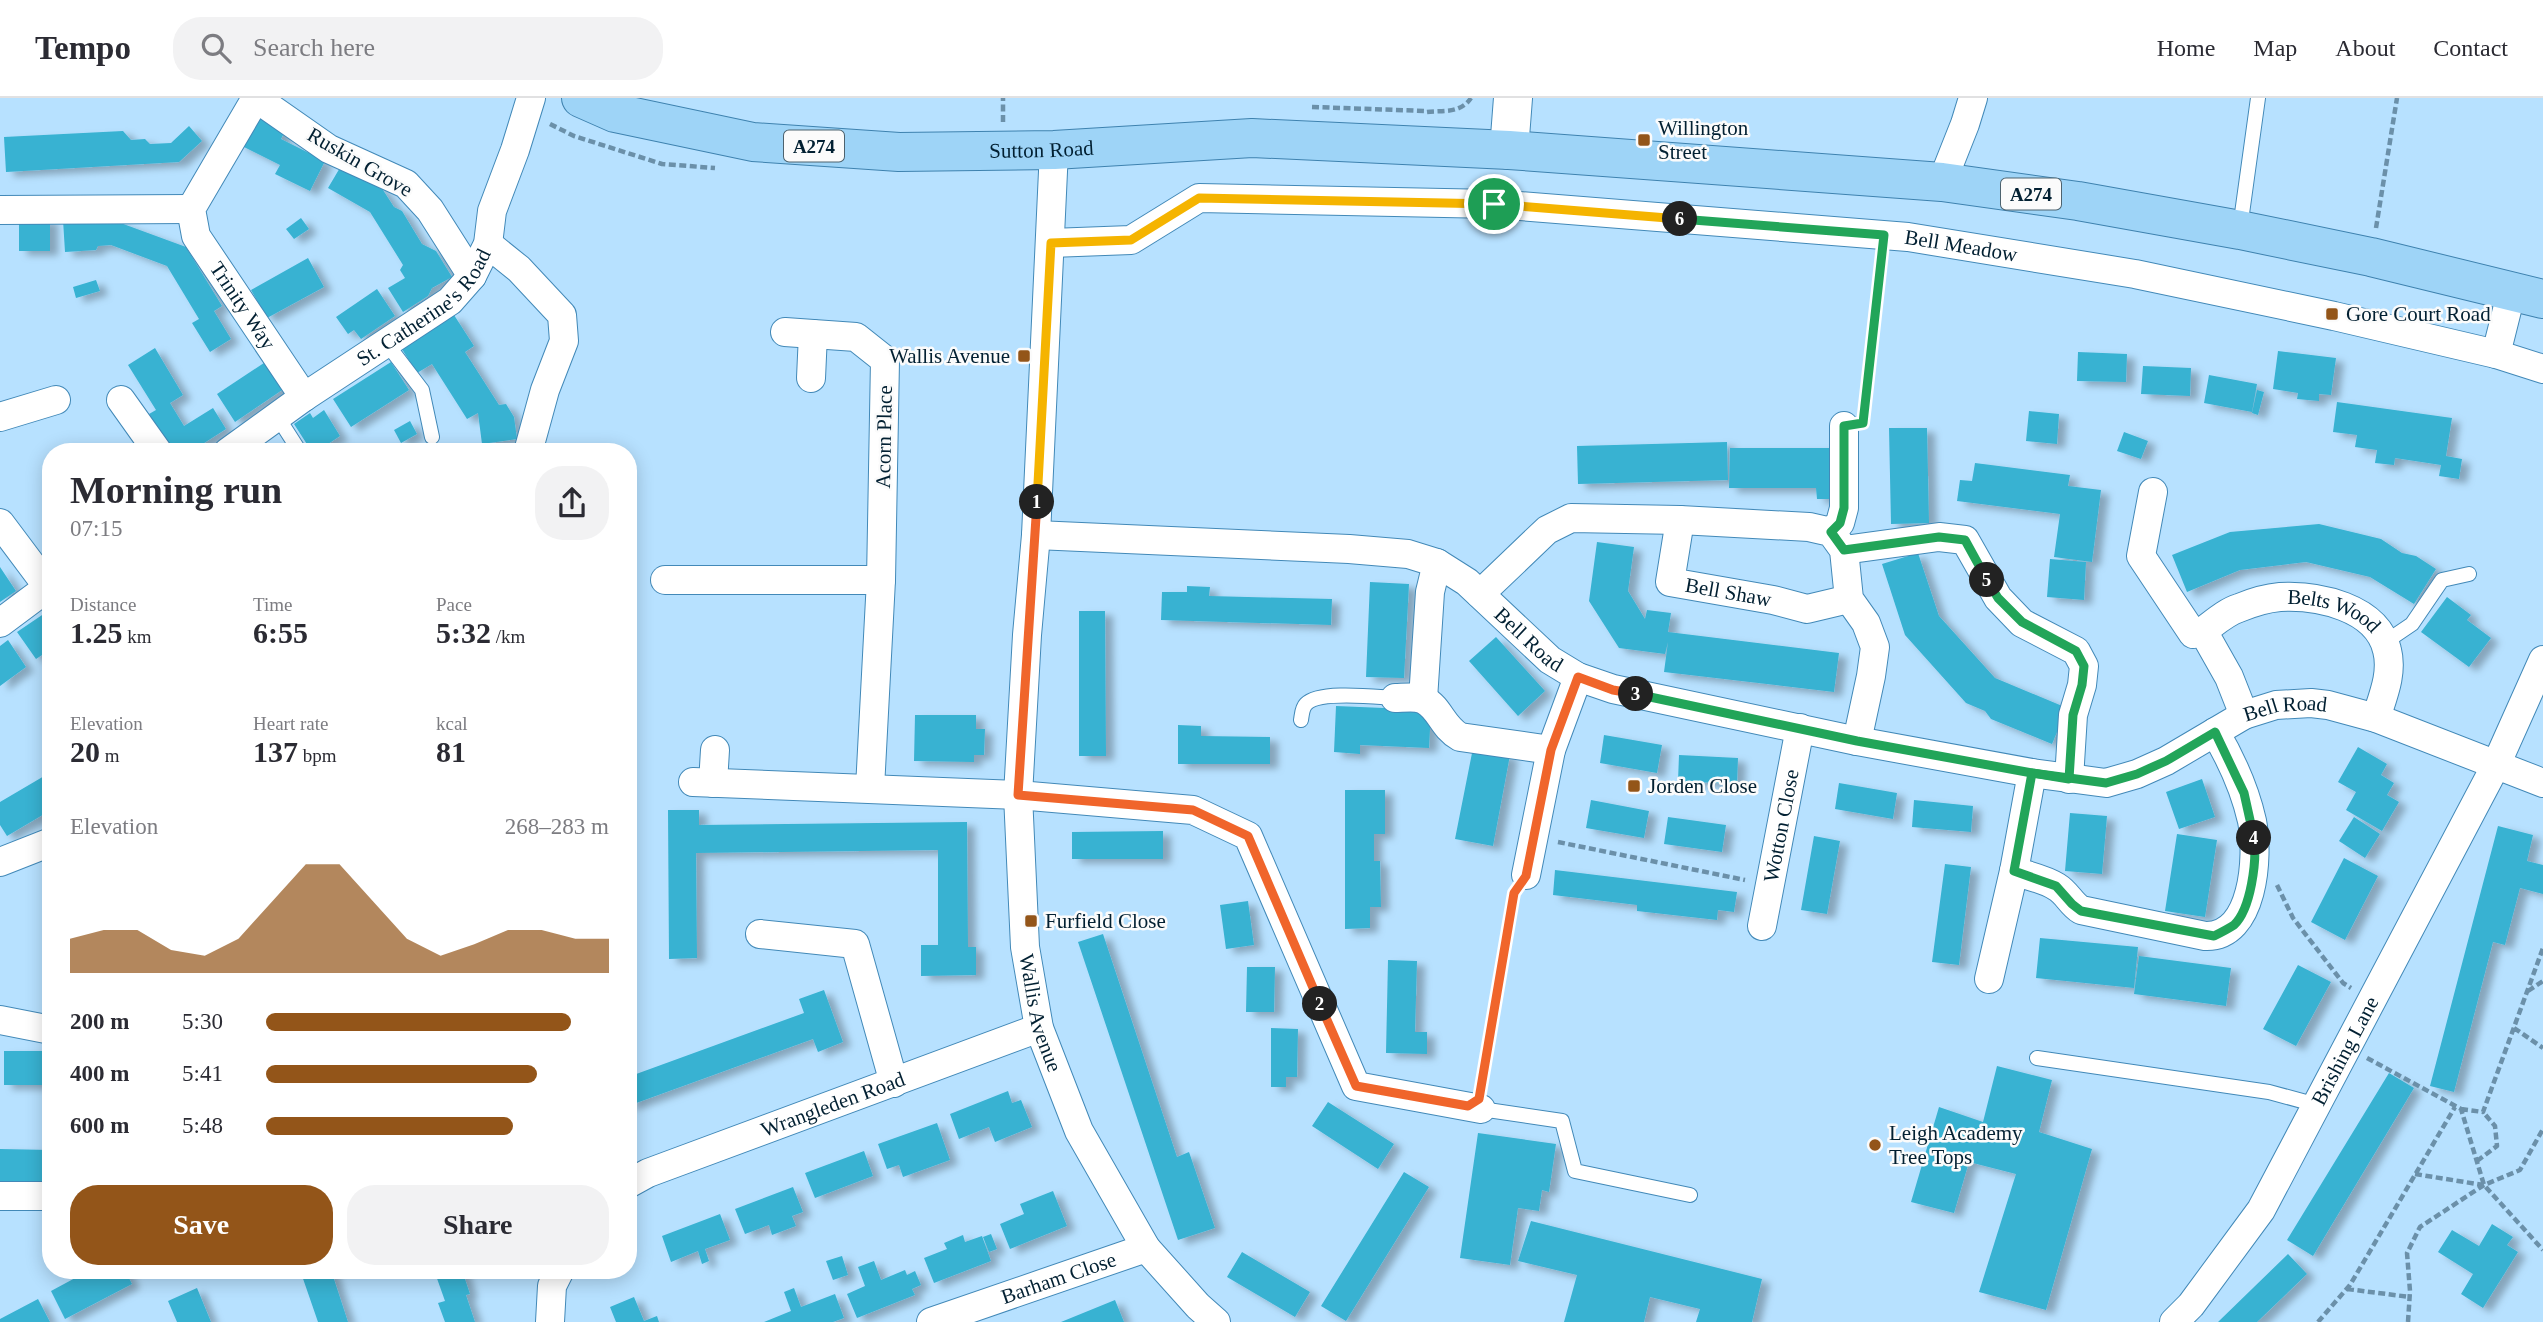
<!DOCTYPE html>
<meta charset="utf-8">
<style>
body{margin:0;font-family:Georgia,serif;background:#f2f2f3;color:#2b2b33;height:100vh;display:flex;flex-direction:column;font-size:26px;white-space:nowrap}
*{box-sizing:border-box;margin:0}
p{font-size:23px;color:#7c7c81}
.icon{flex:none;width:38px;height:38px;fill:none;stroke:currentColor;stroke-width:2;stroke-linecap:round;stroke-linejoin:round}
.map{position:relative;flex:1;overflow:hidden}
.sheet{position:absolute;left:42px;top:345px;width:595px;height:836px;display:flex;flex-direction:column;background:#fff;border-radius:28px;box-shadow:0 4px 18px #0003}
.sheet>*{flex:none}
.pin{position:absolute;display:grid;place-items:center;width:60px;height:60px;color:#fff;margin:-30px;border:4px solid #fff;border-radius:50%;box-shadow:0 2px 7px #0007}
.km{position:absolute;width:35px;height:35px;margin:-18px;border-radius:50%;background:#222;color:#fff;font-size:19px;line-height:35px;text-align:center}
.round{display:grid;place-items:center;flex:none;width:74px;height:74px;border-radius:28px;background:#f2f2f3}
.overview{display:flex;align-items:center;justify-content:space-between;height:119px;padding:0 28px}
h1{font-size:38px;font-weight:700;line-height:52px}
.stats{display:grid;grid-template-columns:repeat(3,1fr);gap:10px;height:119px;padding:7px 28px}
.stats div{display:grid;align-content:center}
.stats b{font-size:30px;font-weight:700}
.stats small{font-size:19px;font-weight:400}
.stats p{font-size:19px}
.chart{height:196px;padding:14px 28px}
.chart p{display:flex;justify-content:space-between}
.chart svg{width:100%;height:126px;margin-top:7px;fill:#935519;opacity:.7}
.button{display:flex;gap:14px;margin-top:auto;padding:14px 28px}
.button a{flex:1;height:80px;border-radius:28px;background:#935519;color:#fff;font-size:28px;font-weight:700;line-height:80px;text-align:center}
.button a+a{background:#f2f2f3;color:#2b2b33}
ul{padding:0 28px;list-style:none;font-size:23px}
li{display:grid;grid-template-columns:112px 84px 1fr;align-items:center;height:52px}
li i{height:18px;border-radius:9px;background:#935519}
header{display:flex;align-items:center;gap:42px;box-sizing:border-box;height:98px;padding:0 35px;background:#fff;border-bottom:2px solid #e1e1e2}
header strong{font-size:33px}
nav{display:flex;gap:38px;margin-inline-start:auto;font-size:24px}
.search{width:490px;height:63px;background:#f2f2f3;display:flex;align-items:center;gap:18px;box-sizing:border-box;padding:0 24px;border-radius:28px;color:#7c7c81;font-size:26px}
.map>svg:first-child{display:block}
.building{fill:#37b2d2;filter:url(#shadow)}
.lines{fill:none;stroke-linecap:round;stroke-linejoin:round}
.lane-casing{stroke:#4289b8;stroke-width:16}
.street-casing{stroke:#4289b8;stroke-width:30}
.secondary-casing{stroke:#4289b8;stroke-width:40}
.primary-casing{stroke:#3e82af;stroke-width:40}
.path{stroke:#6b90a9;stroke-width:4.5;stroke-dasharray:7 3.5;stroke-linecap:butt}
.lane{stroke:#fff;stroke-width:14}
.street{stroke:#fff;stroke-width:28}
.secondary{stroke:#fff;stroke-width:38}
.primary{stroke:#9ed4f7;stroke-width:38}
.split-1-casing{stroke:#fff;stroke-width:14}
.split-2-casing{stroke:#fff;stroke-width:14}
.split-3-casing{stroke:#fff;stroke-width:14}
.split-4-casing{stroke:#fff;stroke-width:14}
.split-5-casing{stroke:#fff;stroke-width:14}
.split-6-casing{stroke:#fff;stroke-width:14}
.split-7-casing{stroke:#fff;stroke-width:14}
.split-1{stroke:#f5b400;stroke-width:9}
.split-2{stroke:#f0652b;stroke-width:9}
.split-3{stroke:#f0652b;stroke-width:9}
.split-4{stroke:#22a559;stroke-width:9}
.split-5{stroke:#22a559;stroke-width:9}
.split-6{stroke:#22a559;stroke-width:9}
.split-7{stroke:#f5b400;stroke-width:9}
.poi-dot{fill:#935519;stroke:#fbfbfb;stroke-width:2.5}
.labels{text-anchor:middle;stroke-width:5;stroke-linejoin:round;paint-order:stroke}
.shield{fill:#fbfbfb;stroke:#4d626e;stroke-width:2}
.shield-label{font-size:19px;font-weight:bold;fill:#022032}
.poi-label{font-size:21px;fill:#022032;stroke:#fbfbfb;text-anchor:start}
.street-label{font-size:21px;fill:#022032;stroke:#fbfbfb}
</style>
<header>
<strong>Tempo</strong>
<div class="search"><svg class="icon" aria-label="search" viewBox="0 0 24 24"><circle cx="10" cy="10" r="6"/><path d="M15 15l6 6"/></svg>Search here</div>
<nav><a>Home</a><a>Map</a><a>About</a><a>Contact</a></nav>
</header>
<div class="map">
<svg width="2543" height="1224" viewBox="0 0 2543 1224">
<defs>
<filter id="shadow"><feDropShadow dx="8" dy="4.5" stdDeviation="3.5" flood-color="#0004"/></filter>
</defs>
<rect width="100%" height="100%" fill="#b7e1ff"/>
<path class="building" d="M254,15L286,31L281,41L325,63L310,93L275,76L280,67L238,46Z
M189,28L202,43L179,64L6,74L4,39L123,33L131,42L145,41L150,46L171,45Z
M341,68L383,92L394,109L402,113L422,146L436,153L452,179L432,190L428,198L403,214L388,190L405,180L400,172L403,167L370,114L328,90Z
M50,120V153H19V121Z
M107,120L186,149L222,208L214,213L231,241L210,254L192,225L199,221L167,168L111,147L98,148L96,152L65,154L63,122Z
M301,120L309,131L294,141L286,131Z
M308,160L324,189L267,220L251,192Z
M96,182L100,193L76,200L73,189Z
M377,191L395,218L361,241L354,232L348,236L336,219Z
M454,217L474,248L465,254L499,307L506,306L514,319L517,341L482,346L478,315L467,321L432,266L417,275L400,248Z
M155,250L183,297L170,305L184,328L213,310L226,331L190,354H172L149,316L156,312L128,267Z
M2278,253L2336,260L2331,297L2319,296V303L2297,301L2298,295L2273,291Z
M2078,254L2127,256L2126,284L2077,283Z
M267,263L285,290L235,324L217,296Z
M391,264L409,292L351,329L333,301Z
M2143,268L2191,270L2190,298L2141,296Z
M2209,277L2257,286L2252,314L2204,305Z
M2257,292L2264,294L2258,317L2252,315Z
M2337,304L2452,320L2446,358L2462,361L2459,381L2439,378L2441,367L2395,360L2394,367L2375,365L2377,352L2355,349L2357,337L2333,334Z
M324,312L340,338L316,354H312L294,326L310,315L313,320Z
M2029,313L2059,316L2057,346L2026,343Z
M410,323L417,336L401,345L394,332Z
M1889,330H1927L1929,425L1891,426Z
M2124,334L2148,343L2141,361L2117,353Z
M1727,344L1728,382L1578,386L1577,348Z
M1730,350H1834V401H1817L1816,390H1729Z
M1975,365L2070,377L2068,388L2101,392L2092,464L2054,459L2060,416L1957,403L1960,382L1972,383Z
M2319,426L2381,441L2402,455L2416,458L2436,471L2414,506L2370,479L2306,464L2240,472L2187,494L2172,457L2230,434Z
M1597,444L1634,449L1628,493L1645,521L1647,512L1671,515L1668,534L1839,555L1834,594L1664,574L1668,544L1665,556L1619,550L1589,503Z
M1918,455L1939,518L1995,580L2067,610L2052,646L1991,621L1985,613L1966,605L1905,537L1882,466Z
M2050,461L2086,464L2084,502L2047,499Z
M0,469L16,493L0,504Z
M1370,484L1409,486L1404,580L1366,579Z
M1187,488L1210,489L1209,498L1332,501L1331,527L1161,522L1162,494H1187Z
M2447,499L2471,517L2467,522L2491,540L2469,569L2421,534Z
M51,511V551L36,561L17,534Z
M1079,513H1105L1106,658H1079Z
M1496,539L1545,593L1518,618L1469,563Z
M8,542L26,569L0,588V548Z
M1336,608L1431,612L1429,650L1360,647V656L1334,654Z
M915,617H976V631H985L984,657H974V664L914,663Z
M1178,627L1201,628V638L1270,639V666H1178Z
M1604,637L1662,647L1657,675L1600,665Z
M2358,649L2387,666L2381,677L2394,685L2387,697L2399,704L2382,733L2346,712L2356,694L2338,684Z
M1473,650L1510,657L1493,748L1455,741Z
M1679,657L1738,660L1737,686L1678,683Z
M51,674V712L7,738L0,727V704Z
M2202,681L2215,719L2179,731L2166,694Z
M1839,685L1897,695L1893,721L1835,711Z
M1345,692H1385V736H1374V763H1380L1381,809H1370V830L1345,831Z
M1591,702L1649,713L1644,740L1586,730Z
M1914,702L1973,708L1971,734L1912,729Z
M668,712H699V727L967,724L968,849H976V877L921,878V847H938V752L696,755L697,860L669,861Z
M2070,715L2107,718L2102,776L2065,773Z
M1668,719L1726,727L1722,754L1664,746Z
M2354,719L2380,736L2365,760L2339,743Z
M2498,728L2533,737L2527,763L2543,767V796L2520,790L2505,847L2493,844L2454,994L2430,988Z
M1163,733V761H1072V734Z
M2177,736L2217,742L2205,819L2165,813Z
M1814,738L1840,743L1827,816L1801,812Z
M2344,760L2378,778L2345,842L2311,824Z
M1945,766L1971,769L1959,867L1932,864Z
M1555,772L1737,794L1734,814L1718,812L1717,822L1637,813V807L1553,797Z
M1248,803L1254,847L1226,851L1220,807Z
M1103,836L1177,1059L1189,1054L1215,1130L1178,1142L1078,844Z
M2040,840L2138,849L2134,890L2036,880Z
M2139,858L2231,870L2226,908L2134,896Z
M1388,862L1417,863L1415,934H1427V956L1386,955Z
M2298,867L2331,884L2296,948L2263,931Z
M1247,869H1275L1274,914H1246Z
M824,892L843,944L818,954L813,941L628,1008V979L804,915L799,901Z
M1271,930L1298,931L1297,979H1286V989H1271Z
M4,953H51V987H4Z
M1997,968L2052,982L2039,1034L2092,1051L2046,1212L1979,1194L2016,1076L1969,1064L1954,1115L1911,1104L1939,1009L1983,1024Z
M2389,975L2414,990L2313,1158L2287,1142Z
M1008,993L1012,1005L1021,1002L1032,1029L995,1044L989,1029L959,1041L950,1016Z
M1328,1004L1394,1046L1378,1071L1312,1028Z
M937,1025L950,1062L903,1079L899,1067L887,1071L878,1046Z
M1478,1035L1556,1046L1549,1094L1542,1092L1539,1113L1518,1110L1510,1167L1460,1160Z
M0,1051L51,1052V1086L0,1085Z
M864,1053L873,1078L815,1100L805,1075Z
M1404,1074L1429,1089L1346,1223L1321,1208Z
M793,1089L803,1114L792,1118L796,1128L772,1137L769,1127L745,1136L735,1111Z
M1053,1093L1067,1128L1010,1151L1000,1126L1024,1116L1020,1106Z
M720,1116L730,1142L705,1151L709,1163L702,1166L698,1153L671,1164L662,1138Z
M1531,1123L1762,1181L1752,1224H1696L1700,1211L1650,1199L1644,1224H1564L1577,1177L1518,1163Z
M2492,1126L2513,1139L2507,1147L2518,1154L2483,1210L2461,1196L2473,1176L2438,1154L2452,1132L2479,1148Z
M991,1136L997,1151L989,1154L983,1139Z
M963,1137L965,1144L982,1138L991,1163L934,1185L924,1160L947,1151L944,1145Z
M1242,1154L1310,1194L1295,1219L1227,1179Z
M2288,1156L2307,1176L2257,1224H2218Z
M842,1158L848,1177L833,1182L826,1163Z
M874,1163L881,1182L905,1172L907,1177L915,1173L921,1187L912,1191L915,1197L857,1220L847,1196L865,1188L858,1169Z
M90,1172H125L132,1186L65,1221L51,1193Z
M300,1172H331L348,1224H318Z
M434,1172H462L470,1196L466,1197L475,1224H445L438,1205L445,1203Z
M197,1190L211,1224H177L168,1203Z
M794,1190L801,1209L835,1196L844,1220L833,1224H764L791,1213L784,1194Z
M634,1199L644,1223L657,1218L659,1224H616L610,1209Z
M38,1201L50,1224H0V1221Z
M1115,1202L1124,1224H1061Z"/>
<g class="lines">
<defs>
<path id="lane" d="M2240,130L2258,0
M387,246L422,292L432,339
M277,318L300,354
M2384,545L2412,526L2442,482L2469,476
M1301,622C1302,616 1302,610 1306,606C1319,592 1376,599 1395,600
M2037,960L2269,994L2317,1007
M1481,1011L1562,1023L1575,1073L1690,1097"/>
<g id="street">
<path id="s1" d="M256,0L191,111L196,138L304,299"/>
<path d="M256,0L329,51L406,86L430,112L472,178"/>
<path id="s2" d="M1054,52L1036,437L1027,537L1018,697L1025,849L1039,930L1079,1033L1146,1150L1198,1208L1216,1224"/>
<path d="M1942,84L1965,26L1973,0"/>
<path d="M0,112L191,111"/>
<path id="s3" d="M1051,145L1131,142L1199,100L1494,106L1908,139L2135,176L2334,218L2496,256L2543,271"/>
<path d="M488,146L519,171L562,217L564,243L545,292L528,354"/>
<path d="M785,234L856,239L885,262L881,482L870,690"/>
<path d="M2496,256L2512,192"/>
<path d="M811,280L813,236"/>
<path d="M121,302L158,354"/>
<path d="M0,319L56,302"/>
<path id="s4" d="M228,354L304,299L450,203L472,178L488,146L492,113L515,52L531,0"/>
<path d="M2153,394L2141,458L2193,536L2203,533L2229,579L2244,617"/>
<path id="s5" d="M1680,422L1670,484L1773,502L1807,511L1849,501"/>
<path d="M0,425L48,489"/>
<path d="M1831,434L1840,425L1844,410V328"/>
<path id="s6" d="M1036,437L1349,451L1408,456L1437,465L1467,484L1550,562L1578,579L1613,591L1857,643L2032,675L2106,685L2137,676L2166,663L2244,617L2276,607L2311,605L2328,607L2376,620L2543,685"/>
<path d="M1844,452L1939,439L1965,442L1998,500L2022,525L2076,553L2084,568L2082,587L2073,617L2069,681"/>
<path d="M665,482H881"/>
<path d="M1480,496L1547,432L1571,420L1680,422L1809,429L1831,434L1844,452L1849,501L1866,525L1875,549L1871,578L1857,643"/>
<path d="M0,525L51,487"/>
<path id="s7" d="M2203,533C2214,525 2226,514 2239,510C2251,505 2268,500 2280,499C2318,497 2377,509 2387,552C2393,575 2383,598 2376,620"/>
<path d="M1395,600C1403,600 1417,598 1424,602C1440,610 1442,629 1460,639L1551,652"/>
<path d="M1423,601L1430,494L1437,465"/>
<path d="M693,684L1018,697L1193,712L1248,738L1356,988L1481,1011"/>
<path d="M713,685L715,652"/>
<path d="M0,764L51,744"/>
<path d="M2014,773C2028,778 2045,781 2057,789C2067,795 2071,806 2081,812L2205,838C2254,840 2259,758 2252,723C2245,692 2231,661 2215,634"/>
<path d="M1526,777L1551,652L1578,579"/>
<path id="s8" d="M1762,828L1800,630"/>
<path d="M760,836L855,846L894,985"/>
<path d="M1989,881L2014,773L2032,675"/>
<path d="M0,922L51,932"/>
<path id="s9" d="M628,1086L648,1075L1039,930"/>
<path d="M0,1098H51"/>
<path d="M550,1224L552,1188L560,1172"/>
<path id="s10" d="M931,1224L1146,1150"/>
<path id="s11" d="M2174,1224L2191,1207L2261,1112L2496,667L2543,562"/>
</g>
<path id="secondary" d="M1509,52L1513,0"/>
<g id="primary">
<path id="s12" d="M581,0L615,15L753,44L899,54L1054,52L1252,40L1509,52L1942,84L2078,103L2240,132L2371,159L2543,201"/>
</g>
</defs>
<use href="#lane" class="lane-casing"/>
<use href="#street" class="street-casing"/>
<use href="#secondary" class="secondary-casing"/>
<use href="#primary" class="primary-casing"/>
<path class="path" d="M1312,9L1427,13
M1427,14C1443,12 1460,16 1471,0
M1003,24V0
M550,26L574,38L662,66L715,70
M2376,130L2397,0
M1864,316L1881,161
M1558,744L1745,782
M2277,787L2293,820L2343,885L2351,890
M2528,893L2543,883
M2514,930L2543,950
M2367,960L2461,1011L2484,1087L2543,1152
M1481,987L1514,796
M2461,1011L2483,1014L2543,850
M2477,1063L2497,1048L2495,1028L2483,1014
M2415,1076L2483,1087
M2347,1191L2410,1199
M2318,1224L2350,1187L2455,1009
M2408,1224L2410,1193L2407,1155L2420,1129L2484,1087L2520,1072L2543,1031"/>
<use href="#lane" class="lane"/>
<use href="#street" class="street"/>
<use href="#secondary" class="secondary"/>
<use href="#primary" class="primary"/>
</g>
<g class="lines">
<defs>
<path id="split-1" d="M1037,404L1051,145L1131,142L1199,100L1494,106"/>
<path id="split-2" d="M1037,404L1018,697L1193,712L1248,738L1320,906"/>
<path id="split-3" d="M1320,906L1356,988L1468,1008L1479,1001L1514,795L1526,778L1551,652L1578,579L1613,592L1636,596"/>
<path id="split-4" d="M1636,596L1857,643L2032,675L2106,685L2137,676L2166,663L2215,634L2244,695L2254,740"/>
<path id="split-5" d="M1987,482L1998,500L2022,524L2076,553L2084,568L2082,587L2073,617L2069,681L2032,675L2014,773L2056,788L2072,806L2081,813L2214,838C2220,835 2228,831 2234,827C2251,811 2257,763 2254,740"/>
<path id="split-6" d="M1680,121L1884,137L1863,325L1844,328V410L1840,425L1831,434L1844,452L1939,439L1965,442L1987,482"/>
<path id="split-7" d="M1494,106L1680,121"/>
</defs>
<use href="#split-1" class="split-1-casing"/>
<use href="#split-2" class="split-2-casing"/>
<use href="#split-3" class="split-3-casing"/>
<use href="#split-4" class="split-4-casing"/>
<use href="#split-5" class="split-5-casing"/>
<use href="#split-6" class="split-6-casing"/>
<use href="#split-7" class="split-7-casing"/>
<use href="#split-1" class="split-1"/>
<use href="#split-2" class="split-2"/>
<use href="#split-3" class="split-3"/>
<use href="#split-4" class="split-4"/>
<use href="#split-5" class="split-5"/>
<use href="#split-6" class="split-6"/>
<use href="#split-7" class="split-7"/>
</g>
<g class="poi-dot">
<rect x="1637" y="35" width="14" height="14" rx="3.5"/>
<rect x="2325" y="209" width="14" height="14" rx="3.5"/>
<rect x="1017" y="251" width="14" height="14" rx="3.5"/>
<rect x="1627" y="681" width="14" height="14" rx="3.5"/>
<rect x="1024" y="816" width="14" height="14" rx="3.5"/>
<circle cx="1875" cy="1047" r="7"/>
</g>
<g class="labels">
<g class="shield">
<rect x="784" y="32.5" width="60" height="31" rx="5"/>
<rect x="2001" y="80.5" width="60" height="31" rx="5"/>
</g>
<g class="shield-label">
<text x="814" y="55">A274</text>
<text x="2031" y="103">A274</text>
</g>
<g class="poi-label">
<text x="1658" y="37">Willington<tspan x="1658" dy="24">Street</tspan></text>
<text x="2346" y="223">Gore Court Road</text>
<text x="1010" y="265" text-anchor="end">Wallis Avenue</text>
<text x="1648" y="695">Jorden Close</text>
<text x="1045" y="830">Furfield Close</text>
<text x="1889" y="1042">Leigh Academy<tspan x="1889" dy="24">Tree Tops</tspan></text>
</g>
<g class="street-label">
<text dy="7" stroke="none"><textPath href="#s12" startOffset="467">Sutton Road</textPath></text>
<text transform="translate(360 64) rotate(30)" y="7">Ruskin Grove</text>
<text dy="7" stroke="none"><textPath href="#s3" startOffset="924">Bell Meadow</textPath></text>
<text dy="7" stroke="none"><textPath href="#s4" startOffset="245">St. Catherine's Road</textPath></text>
<text dy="7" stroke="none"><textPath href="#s1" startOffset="240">Trinity Way</textPath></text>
<text transform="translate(884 339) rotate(-89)" y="7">Acorn Place</text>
<text dy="7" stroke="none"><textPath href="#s5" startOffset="122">Bell Shaw</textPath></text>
<text dy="7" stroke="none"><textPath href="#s7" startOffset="142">Belts Wood</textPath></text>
<text dy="7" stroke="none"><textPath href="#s6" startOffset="523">Bell Road</textPath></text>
<text dy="7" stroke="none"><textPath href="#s6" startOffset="1321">Bell Road</textPath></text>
<text dy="7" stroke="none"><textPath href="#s8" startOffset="102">Wotton Close</textPath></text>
<text dy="7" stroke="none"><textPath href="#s2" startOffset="866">Wallis Avenue</textPath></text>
<text dy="7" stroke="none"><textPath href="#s11" startOffset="322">Brishing Lane</textPath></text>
<text dy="7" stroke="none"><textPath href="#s9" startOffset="220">Wrangleden Road</textPath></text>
<text dy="7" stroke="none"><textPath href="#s10" startOffset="135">Barham Close</textPath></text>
</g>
</g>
</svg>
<div class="pin" style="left:1494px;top:106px;background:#1e9e55"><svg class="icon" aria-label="arrive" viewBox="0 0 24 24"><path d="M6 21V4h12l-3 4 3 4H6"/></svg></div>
<b class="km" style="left:1037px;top:404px">1</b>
<b class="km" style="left:1320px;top:906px">2</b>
<b class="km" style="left:1636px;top:596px">3</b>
<b class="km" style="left:2254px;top:740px">4</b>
<b class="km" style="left:1987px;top:482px">5</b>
<b class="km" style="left:1680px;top:121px">6</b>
<section class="sheet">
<div class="overview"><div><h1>Morning run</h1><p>07:15</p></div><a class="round"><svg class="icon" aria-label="share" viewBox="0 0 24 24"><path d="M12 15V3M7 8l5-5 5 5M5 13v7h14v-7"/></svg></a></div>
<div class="stats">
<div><p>Distance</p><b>1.25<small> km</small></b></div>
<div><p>Time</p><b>6:55</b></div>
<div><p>Pace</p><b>5:32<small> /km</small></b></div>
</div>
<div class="stats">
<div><p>Elevation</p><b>20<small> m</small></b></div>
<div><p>Heart rate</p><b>137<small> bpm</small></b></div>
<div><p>kcal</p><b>81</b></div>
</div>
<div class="chart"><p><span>Elevation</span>268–283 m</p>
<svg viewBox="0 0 160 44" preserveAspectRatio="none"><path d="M0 44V32L10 29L20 29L30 36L40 38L50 32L60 19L70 6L80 6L90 19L100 32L110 38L120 34L130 29L140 29L150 32L160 32V44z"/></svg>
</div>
<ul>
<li><b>200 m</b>5:30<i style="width:89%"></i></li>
<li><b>400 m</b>5:41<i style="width:79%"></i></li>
<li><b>600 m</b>5:48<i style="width:72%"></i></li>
</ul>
<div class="button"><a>Save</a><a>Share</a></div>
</section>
</div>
